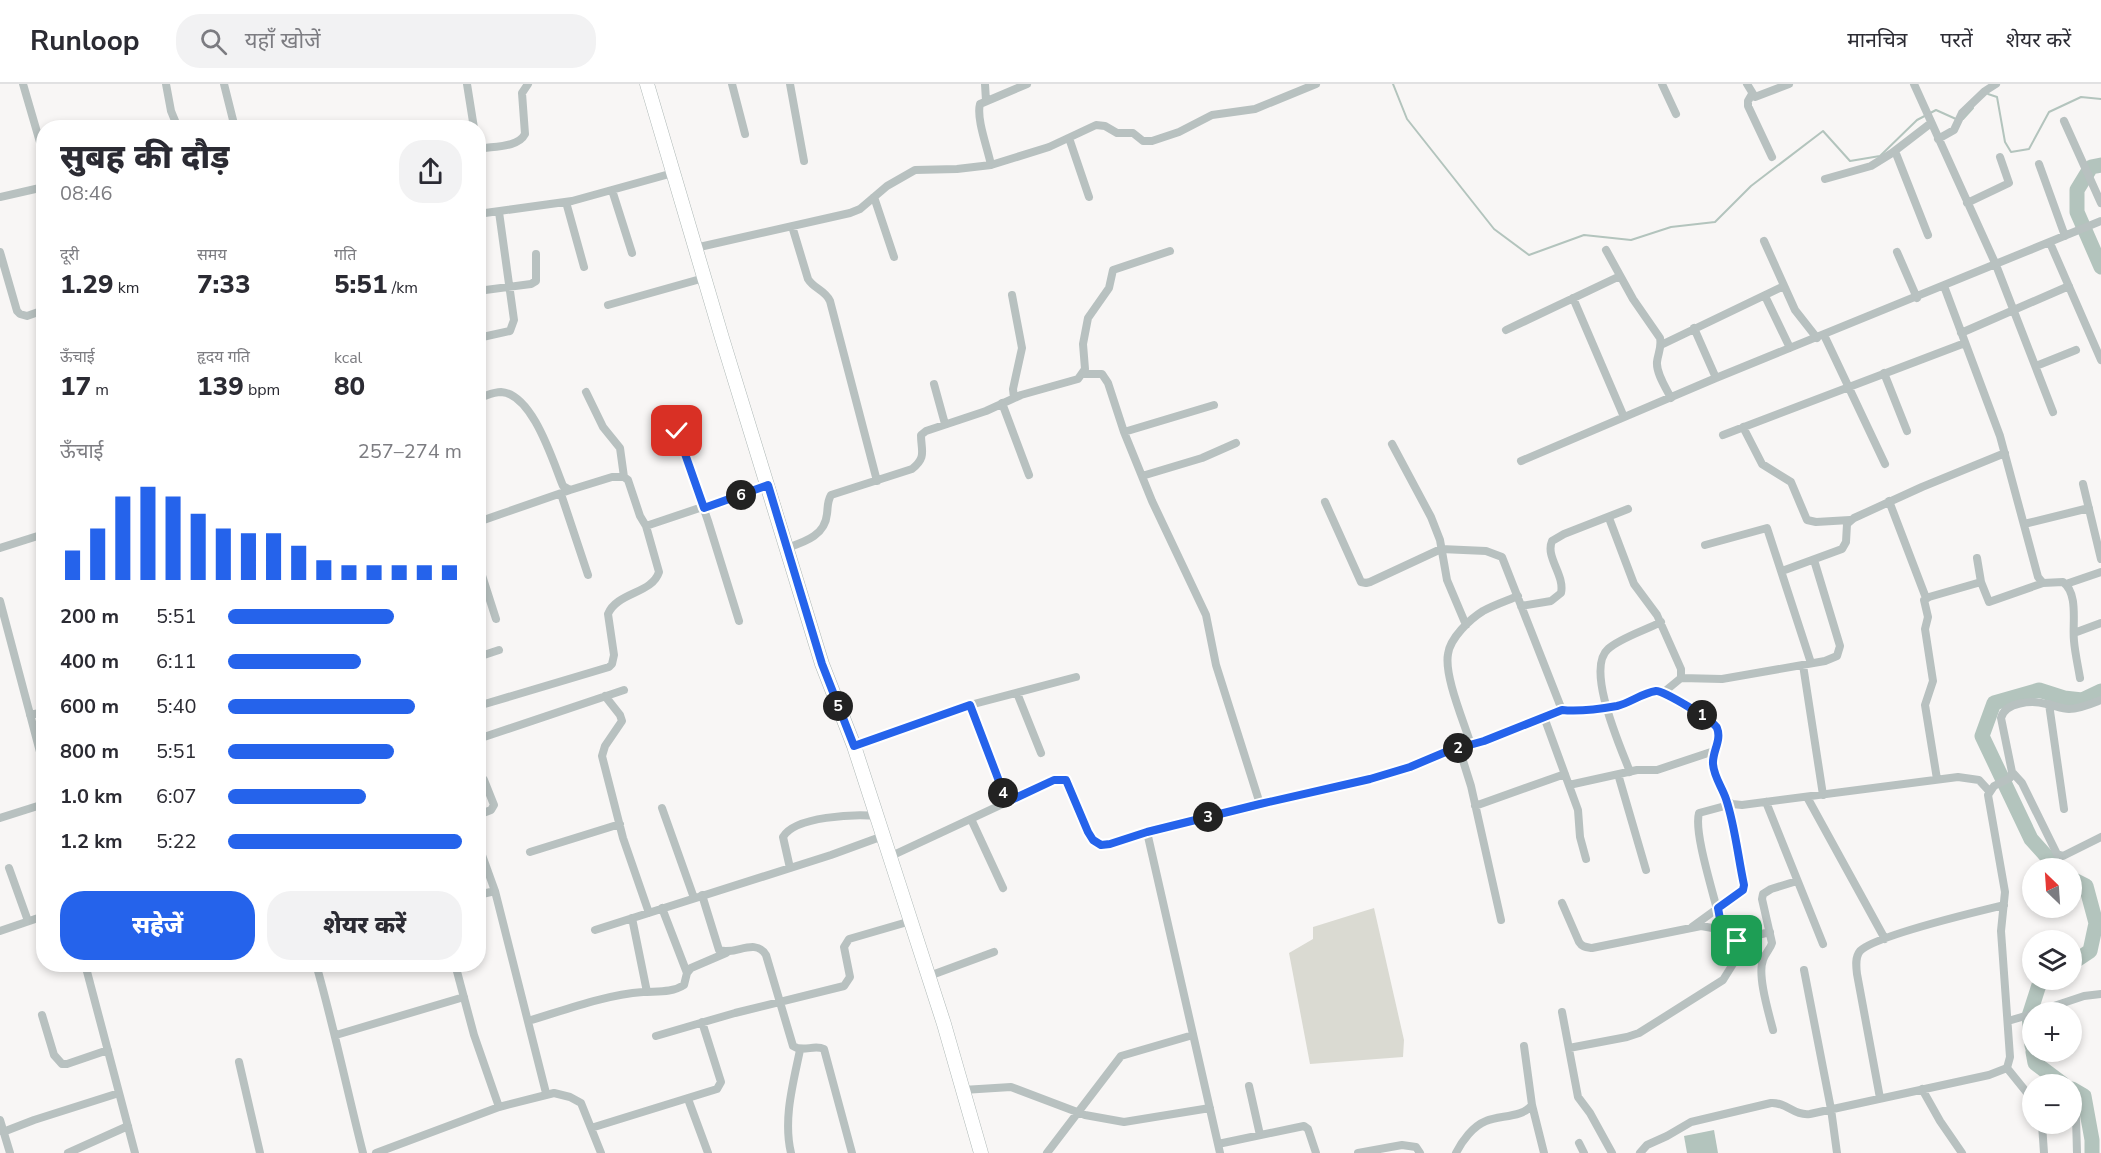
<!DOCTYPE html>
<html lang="hi">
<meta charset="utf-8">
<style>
body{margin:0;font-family:"Nunito Sans","Noto Sans Devanagari",sans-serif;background:#f2f2f3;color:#2b2b33;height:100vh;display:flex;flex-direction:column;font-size:22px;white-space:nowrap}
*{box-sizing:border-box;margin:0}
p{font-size:20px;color:#7c7c81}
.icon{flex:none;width:33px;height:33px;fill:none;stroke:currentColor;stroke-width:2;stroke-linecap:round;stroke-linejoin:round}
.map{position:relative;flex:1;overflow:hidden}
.details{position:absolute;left:36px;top:36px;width:450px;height:852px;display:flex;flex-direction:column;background:#fff;border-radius:24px;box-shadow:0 3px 9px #0003}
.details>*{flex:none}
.needle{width:39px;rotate:335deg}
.fabs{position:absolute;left:2022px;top:774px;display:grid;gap:12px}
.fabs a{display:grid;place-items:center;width:60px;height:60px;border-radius:50%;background:#fff;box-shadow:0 3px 9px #0003;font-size:30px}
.pin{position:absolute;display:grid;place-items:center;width:51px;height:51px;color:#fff;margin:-26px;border-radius:12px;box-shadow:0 3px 9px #0006}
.km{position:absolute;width:30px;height:30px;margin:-15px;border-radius:50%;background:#222;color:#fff;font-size:16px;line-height:30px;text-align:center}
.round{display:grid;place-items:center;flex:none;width:63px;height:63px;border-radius:24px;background:#f2f2f3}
.overview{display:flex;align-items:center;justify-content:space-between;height:102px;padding:0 24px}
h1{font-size:33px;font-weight:800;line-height:45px}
.figures{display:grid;grid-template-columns:repeat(3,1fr);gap:9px;height:102px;padding:6px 24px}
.figures div{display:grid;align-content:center}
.figures b{font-size:26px;font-weight:800}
.figures small{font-size:16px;font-weight:400}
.figures p{font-size:16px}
.chart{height:168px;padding:12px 24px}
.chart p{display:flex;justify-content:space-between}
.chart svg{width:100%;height:108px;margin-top:6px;stroke:#2563eb;stroke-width:6}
.primary-button{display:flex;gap:12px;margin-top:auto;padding:12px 24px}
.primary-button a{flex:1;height:69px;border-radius:24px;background:#2563eb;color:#fff;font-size:24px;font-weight:800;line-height:69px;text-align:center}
.primary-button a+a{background:#f2f2f3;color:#2b2b33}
ul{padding:0 24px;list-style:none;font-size:20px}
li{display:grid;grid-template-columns:96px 72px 1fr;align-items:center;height:45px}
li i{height:15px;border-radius:8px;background:#2563eb}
header{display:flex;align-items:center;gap:36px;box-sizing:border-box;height:84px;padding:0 30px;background:#fff;border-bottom:2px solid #e1e1e2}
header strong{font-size:28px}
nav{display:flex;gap:33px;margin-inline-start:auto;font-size:21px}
.search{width:420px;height:54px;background:#f2f2f3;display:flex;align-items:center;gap:15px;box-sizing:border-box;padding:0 21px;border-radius:24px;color:#7c7c81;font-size:22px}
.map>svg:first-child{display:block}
.green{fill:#dadad2}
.water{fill:#b3c4bd}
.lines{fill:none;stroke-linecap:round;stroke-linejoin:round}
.stream{stroke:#b3c4bd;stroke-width:2}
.river{stroke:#b3c4bd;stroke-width:15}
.primary-casing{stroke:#adb7b5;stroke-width:15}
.street{stroke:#b8c1c0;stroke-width:8}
.primary{stroke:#fff;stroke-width:14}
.route-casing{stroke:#fff;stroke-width:12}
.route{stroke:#2563eb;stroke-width:8}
</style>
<header>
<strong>Runloop</strong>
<div class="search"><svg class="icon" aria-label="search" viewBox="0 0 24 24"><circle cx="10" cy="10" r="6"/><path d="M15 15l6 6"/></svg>यहाँ खोजें</div>
<nav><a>मानचित्र</a><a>परतें</a><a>शेयर करें</a></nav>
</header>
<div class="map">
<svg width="2101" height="1069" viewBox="0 0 2101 1069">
<rect width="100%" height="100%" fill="#f8f6f5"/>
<path class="green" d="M1374,824L1404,956L1403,973L1310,980L1289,869L1313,855V843Z"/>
<path class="water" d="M1714,1046L1718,1069H1687L1684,1052Z"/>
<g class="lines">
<path class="stream" d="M1393,0L1407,35L1494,145L1529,171L1584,151L1631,156L1671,143L1715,138L1751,102L1823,47L1850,77L1880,72L1917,36L1936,26L1956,35
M1988,10L1997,13L2005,58L2011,68L2029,65L2049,28L2081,13L2101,15
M1963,35L1973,24"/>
<path class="river" d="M2101,81L2091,83L2077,106V128L2101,183
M2057,784L2031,755L1982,652L1994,619L2039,606L2064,614L2082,616L2101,607
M2072,795L2086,802L2096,839L2090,867L2072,879
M2032,962L2029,932L2039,901L2047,896
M2033,968L2035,979L2063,1000
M2072,1005L2084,1012L2092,1056V1069"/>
<defs>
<path id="primary" d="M647,0L722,254L822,580L854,662L902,810L944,940L981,1069"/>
</defs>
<use href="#primary" class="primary-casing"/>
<path class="street" d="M23,0L44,72
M166,0L171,27L178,44
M224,0L235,44
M467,0L474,44
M732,0L745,50
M790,0L804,77
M985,0L986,17
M1662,0L1676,30
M1747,0L1755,13L1789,0
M1914,0L1996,181L2053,328
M1752,10L1748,17V22L1772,73
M2064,37L2101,119
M1069,54L1089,113
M1938,55L1954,46L1962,29L1985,7L1996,0
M478,65C493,62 518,64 525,50L522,9L528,0
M1895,67L1928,151
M478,70L481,84L478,91
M2039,80L2065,152
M991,81C988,65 976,35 980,20L1027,0
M1825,95L1871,82L1892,69L1931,39
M612,106L632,169
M0,113L44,103
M874,113L894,173
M566,118L584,183
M1967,119L2009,99L2000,73
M478,130L572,117L673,89
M792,142L808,195C814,205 825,206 830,217L877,397
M1764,157L1795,226L1817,254
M2050,159L2101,276
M695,164L850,129L860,125L887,102L915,86L957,85L991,81L1049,63L1096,41L1105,42L1117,49H1133L1143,57H1152L1179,48L1212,31L1255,25L1316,0
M1606,166L1633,215L1660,254C1662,263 1658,269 1657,278C1656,289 1666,304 1671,314
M0,168L17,227L20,230L27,232L44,226
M1897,168L1917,214
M1944,202L2000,352L2038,493L2043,499L2063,498C2079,510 2072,540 2074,557C2075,569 2078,582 2080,594
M478,207L531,200L536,197V170
M1012,211L1022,264L1013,305L1014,314
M1765,212L1790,264
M1573,214L1624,333
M608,221L704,194
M1694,244L1716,294
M1506,246L1620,192
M1961,249L2069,202
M1824,251L1885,380
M478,254L510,247L514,236L499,128
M1661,261L1784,202
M2036,282L2076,266
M1884,289L1907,347
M1083,290H1102L1108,299L1124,348L1152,417L1206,531L1216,581L1260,720
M934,300L945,340
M586,308L603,343L620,364L624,393
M478,314C486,312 493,308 501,308C533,310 553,378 563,402L570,406L612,393H624L628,396L640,432L646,442L768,401
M1002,319L1029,391
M1743,343L1762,380L1791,398L1807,436L1816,438L1850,436
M677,347L708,437L739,537
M1124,348L1214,321
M1723,351L1965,259
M1392,360L1431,433L1440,456L1447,496L1466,541
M1521,377L1716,294L2101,137
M1142,392L1202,374L1236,359
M2083,400L2101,475
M561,410L588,491
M1889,417L1926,514
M1325,418L1361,498L1366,499L1370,498L1441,465L1486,467L1502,473L1562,626L1570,627L1617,622L1656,607L1672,612L1680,620L1713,638L1717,645L1718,654L1713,678L1715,687L1726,715L1732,720L1742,721L1958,693L1979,696L1990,708
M1609,434L1634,500L1657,531L1681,585V594L1664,608
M478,438L570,406
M2024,440L2089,424
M1705,461L1767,444L1811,579
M0,464L44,450
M787,464C804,458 825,452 827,430C828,423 827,418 831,411L912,385C927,373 921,367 921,351L926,347L986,327L1021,311L1078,295L1085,285L1083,260L1088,234L1109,204L1113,186L1170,167
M1977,474L1981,498L1989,518L2043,499
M478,479L496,535
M1782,487L1842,465L1846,458L1847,440L1854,434L1922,403L2005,369
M2066,500L2101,488
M0,517L44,683
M1521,522L1551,517L1561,509C1565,491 1545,473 1552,457L1564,450L1628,425
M2074,549L2101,539
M478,573L499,566
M1803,581L1823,711
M1681,594L1722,595L1825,577L1837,572L1840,562L1814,476
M1017,609L1041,669
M605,612L620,631L622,637L605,662L602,672L623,754L649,829
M2049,620L2064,725
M970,621L1007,718
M478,622L609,583L612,580L614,571L608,530C617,508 652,510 659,488L646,442
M30,631L44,628
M1544,633L1578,726L1580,753L1586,775
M478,655L624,606
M1471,661C1464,638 1444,592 1448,570C1450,554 1470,535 1483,527C1494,521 1506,517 1518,512
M854,662L970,621L1076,593
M1459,664L1471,702L1501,836
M478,688L484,696L494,721L491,726L478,731
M1630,688C1621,664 1585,585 1608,565C1620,554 1646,546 1661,538
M2012,688L2022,699L2057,770L2063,772L2101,753
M1618,690L1646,786
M1937,695L1925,621L1933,597L1925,545L1928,533L1924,516L1929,513L1981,498
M1569,701L1637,686H1657L1714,667
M1807,713L1885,855
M1766,718L1823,860
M1475,722L1565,690
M662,724L694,814
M0,734L44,720
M971,735L1003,804
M1147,748L1220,1069
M478,760L495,807L546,1009
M530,768L620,740
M889,773L1054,696L1061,695L1066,696L1088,748L1093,756L1101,761H1110L1147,748L1370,695L1410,683L1448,667L1484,657L1562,626
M9,784L28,837
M790,784L783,753C795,732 855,730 877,732
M478,811L495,807
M702,811L719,866C735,872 755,853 766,871L793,962C803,969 814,960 824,965L852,1069
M1562,819L1579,858C1582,863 1586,863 1592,864L1701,842L1724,846L1733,857L1770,848
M662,824L687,889
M632,834L647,908
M1692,843L1743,806L1744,800L1726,715
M595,846L831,771L883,752
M1722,846C1717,819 1693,750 1699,729L1725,722L1726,715
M0,847L44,832
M85,880L135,1069
M316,880C334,943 347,1006 363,1069
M455,880L474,951L499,1023
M1804,886L1831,1025L1837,1069
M929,892L994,868
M1562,928L1578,1013L1590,1029L1612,1069
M2036,928L2084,912L2101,910
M42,931L54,971L62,980H67L108,966
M528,937C565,926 604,911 643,908C657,907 672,909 684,901L687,889L691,884L726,869
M2008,937L2032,930
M1773,946C1769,930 1757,891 1763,876C1765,869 1770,866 1772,859L1762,815L1763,810L1771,805L1797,797
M336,951L464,913
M656,952L735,929L844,902L850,893L844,863L849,855L911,837
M1569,964L1627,953L1639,949L1723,896L1733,880V857
M239,978L260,1069
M2007,984L2032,1015
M1249,1002L1260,1051
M1922,1005L1940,1037L1962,1069
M963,1006L1011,1003L1085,1031L1124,1038L1210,1024
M1880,1014L1857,890C1856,882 1855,873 1860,867C1874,852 1979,827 2004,821
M688,1015L708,1069
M1532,1021L1544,1069
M2072,1024L2076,1033L2077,1069
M0,1036L10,1069
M2042,1040L2044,1069
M591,1044L717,1005L721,998L702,938
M3,1048L34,1036L119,1009
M1579,1059L1584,1069
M1218,1060L1304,1042L1308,1045L1316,1069
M68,1069L128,1042
M376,1069L499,1023L554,1009L570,1013L581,1019L601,1069
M791,1069C783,1035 793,1000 800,966
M1047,1069L1121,972L1193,951
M1358,1069L1402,1061L1416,1063L1420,1069
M1456,1069C1462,1057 1473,1042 1486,1037C1500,1031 1522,1034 1532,1021L1524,962
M1640,1069L1647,1061L1667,1052L1691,1038L1771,1019C1787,1018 1794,1032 1810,1030L1989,991L2007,984L2010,973L2001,847L2005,808L1988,711L1994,702L2010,694L2012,688L2001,634C2005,618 2032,616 2046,620C2054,621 2061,625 2069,625C2080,625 2091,620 2101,616"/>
<use href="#primary" class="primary"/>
</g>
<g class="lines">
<defs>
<path id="route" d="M677,347L704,424L768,401L822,580L854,662L970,621L1007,718L1054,696H1066L1088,748L1093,756L1101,761L1110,760L1147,748L1260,720L1370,695L1410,683L1448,667L1484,657L1562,626C1579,628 1600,625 1617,622C1630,619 1642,609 1656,607C1663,606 1714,637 1717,644C1722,656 1712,668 1713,680C1714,693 1722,703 1726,715C1735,742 1738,773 1744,801L1743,806L1718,824L1722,846L1732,857H1737"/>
</defs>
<use href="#route" class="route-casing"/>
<use href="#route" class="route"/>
</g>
</svg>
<div class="fabs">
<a><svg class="needle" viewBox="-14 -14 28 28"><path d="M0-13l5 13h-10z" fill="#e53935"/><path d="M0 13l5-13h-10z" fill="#7c7c81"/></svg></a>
<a><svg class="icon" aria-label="layers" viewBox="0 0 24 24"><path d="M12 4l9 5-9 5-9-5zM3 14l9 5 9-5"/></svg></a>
<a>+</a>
<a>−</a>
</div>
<div class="pin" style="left:1737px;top:857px;background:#1e9e55"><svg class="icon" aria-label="arrive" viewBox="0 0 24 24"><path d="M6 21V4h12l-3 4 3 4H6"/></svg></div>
<div class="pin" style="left:677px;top:347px;background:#d93025"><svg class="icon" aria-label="check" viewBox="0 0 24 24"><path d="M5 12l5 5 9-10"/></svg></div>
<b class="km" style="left:1702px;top:631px">1</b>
<b class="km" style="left:1458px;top:664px">2</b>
<b class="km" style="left:1208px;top:733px">3</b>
<b class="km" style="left:1003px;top:709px">4</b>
<b class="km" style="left:838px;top:622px">5</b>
<b class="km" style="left:741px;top:411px">6</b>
<section class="details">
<div class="overview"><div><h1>सुबह की दौड़</h1><p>08:46</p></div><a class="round"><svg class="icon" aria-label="share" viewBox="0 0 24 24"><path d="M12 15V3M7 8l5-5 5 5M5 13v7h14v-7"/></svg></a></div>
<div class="figures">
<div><p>दूरी</p><b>1.29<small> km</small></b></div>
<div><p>समय</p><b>7:33</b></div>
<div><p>गति</p><b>5:51<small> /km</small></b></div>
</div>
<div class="figures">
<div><p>ऊँचाई</p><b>17<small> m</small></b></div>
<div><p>हृदय गति</p><b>139<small> bpm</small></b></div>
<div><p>kcal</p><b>80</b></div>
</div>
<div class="chart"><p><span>ऊँचाई</span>257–274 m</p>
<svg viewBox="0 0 160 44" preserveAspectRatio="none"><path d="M5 44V32M15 44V23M25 44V10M35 44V6M45 44V10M55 44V17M65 44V23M75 44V25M85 44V25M95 44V30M105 44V36M115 44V38M125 44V38M135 44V38M145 44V38M155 44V38"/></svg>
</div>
<ul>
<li><b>200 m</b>5:51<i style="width:71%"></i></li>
<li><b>400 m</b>6:11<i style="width:57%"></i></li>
<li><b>600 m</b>5:40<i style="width:80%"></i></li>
<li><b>800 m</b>5:51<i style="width:71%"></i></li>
<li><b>1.0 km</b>6:07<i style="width:59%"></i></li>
<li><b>1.2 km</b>5:22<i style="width:100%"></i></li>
</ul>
<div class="primary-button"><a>सहेजें</a><a>शेयर करें</a></div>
</section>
</div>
